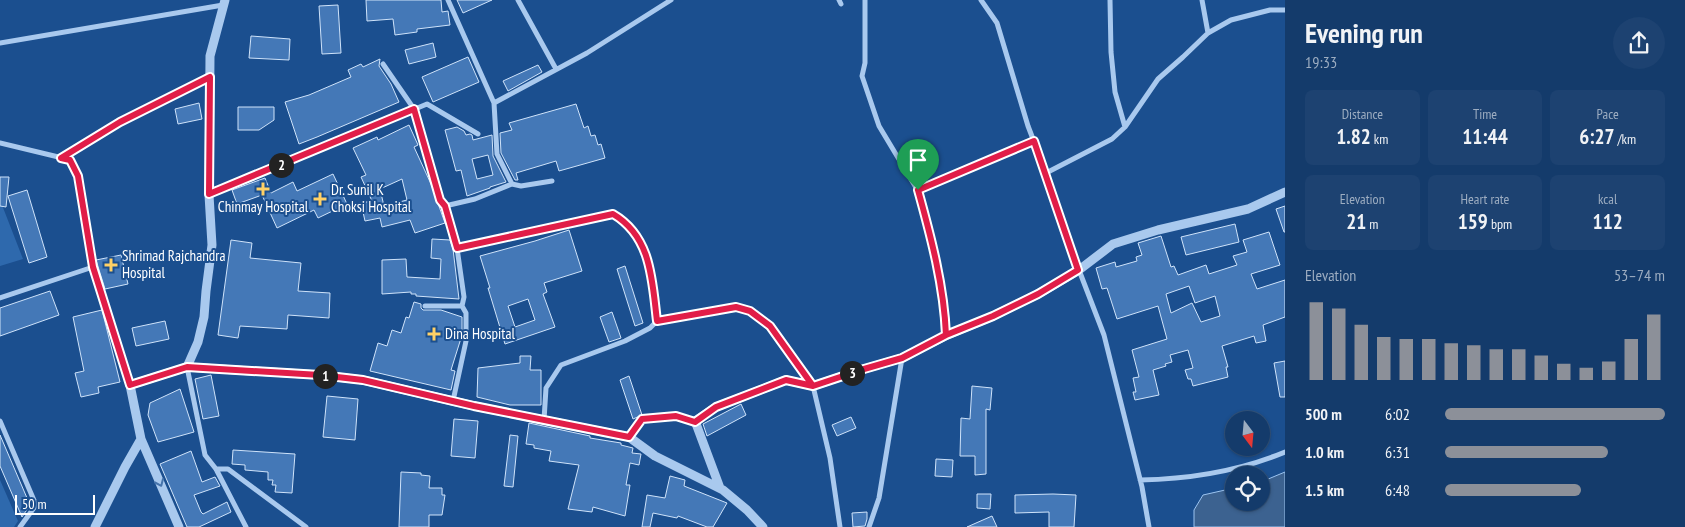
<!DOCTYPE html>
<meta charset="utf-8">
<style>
body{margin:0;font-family:"PT Sans Narrow",sans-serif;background:#1d4271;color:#f1f3f6;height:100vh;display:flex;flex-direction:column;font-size:19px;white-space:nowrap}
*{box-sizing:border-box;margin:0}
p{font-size:16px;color:#9dadc1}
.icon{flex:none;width:28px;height:28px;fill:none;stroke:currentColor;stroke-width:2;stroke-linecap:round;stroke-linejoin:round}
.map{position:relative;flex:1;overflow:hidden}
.sheet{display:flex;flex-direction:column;background:#143b6b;width:400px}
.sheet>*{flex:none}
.needle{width:32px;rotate:164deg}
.controls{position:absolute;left:1225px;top:411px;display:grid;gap:10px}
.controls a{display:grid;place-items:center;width:45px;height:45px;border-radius:50%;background:#143b6b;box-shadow:0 1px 4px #0004,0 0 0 1px #33557e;font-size:25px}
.scale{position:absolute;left:15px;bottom:12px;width:80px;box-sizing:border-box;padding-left:5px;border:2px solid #fff;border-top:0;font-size:14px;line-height:18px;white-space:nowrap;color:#fff;-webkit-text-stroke:4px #1b4f8f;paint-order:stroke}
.pin{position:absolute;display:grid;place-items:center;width:42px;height:42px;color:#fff;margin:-51px -21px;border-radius:50% 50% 50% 0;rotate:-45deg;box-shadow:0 0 5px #0007}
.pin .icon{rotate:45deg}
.km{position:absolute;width:25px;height:25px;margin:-12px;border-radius:50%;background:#222;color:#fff;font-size:14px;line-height:25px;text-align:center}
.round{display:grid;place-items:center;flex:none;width:52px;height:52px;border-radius:26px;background:#1d4271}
.overview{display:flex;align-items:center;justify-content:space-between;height:85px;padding:0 20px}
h1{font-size:28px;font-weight:700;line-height:38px}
.stats{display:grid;grid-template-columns:repeat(3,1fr);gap:8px;height:85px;padding:5px 20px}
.stats div{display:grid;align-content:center;border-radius:8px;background:#1d4271;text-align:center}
.stats b{font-size:21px;font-weight:700}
.stats small{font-size:14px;font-weight:400}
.stats p{font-size:14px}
.chart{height:140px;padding:10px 20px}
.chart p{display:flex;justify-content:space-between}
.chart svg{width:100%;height:90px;margin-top:5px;stroke:#8c9099;stroke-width:6}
ul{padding:0 20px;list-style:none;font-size:16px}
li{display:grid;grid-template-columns:80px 60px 1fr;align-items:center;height:38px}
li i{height:12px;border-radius:6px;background:#8c9099}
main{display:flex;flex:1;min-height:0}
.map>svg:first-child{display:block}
.green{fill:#2e69ad}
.water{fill:#3c6290;stroke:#9cc4f0}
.building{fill:#4478b7;stroke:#cfe3fa;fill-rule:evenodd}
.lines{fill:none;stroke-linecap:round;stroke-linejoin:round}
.minor{stroke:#a9c9ee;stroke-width:5}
.tertiary{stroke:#a9c9ee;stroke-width:9}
.oneway{stroke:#4674ac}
.route-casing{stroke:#fff;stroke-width:10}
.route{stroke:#e11d48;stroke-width:6}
.poi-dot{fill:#ffd166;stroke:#1b4f8f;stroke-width:2}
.labels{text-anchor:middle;stroke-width:4;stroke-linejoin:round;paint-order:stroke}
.poi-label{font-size:15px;fill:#fff;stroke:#1b4f8f;text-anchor:start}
</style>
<main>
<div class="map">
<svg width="1285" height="527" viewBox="0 0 1285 527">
<rect width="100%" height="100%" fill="#1b4f8f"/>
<path class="green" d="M0,204L2,205L23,259L0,266Z
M0,480L18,521L14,527H0Z"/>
<path class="water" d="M1285,472V527H1194V510L1203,495L1234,488V502H1261V482Z"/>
<path class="building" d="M366,0H441L442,12L448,11L450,25L417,29V32L395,35L393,19L367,21Z
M457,0H492L463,13Z
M338,5L341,53L322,54L319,6Z
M251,36L290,39L289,60L249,58Z
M433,43L436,57L409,64L405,50Z
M468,57L479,82L433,102L422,77Z
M380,59L379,66L391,84L399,102L317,137L299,144L285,102L309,95L351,77L348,70L361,64L363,67Z
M538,65L542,72L508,91L503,81Z
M199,103L202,119L178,124L175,109Z
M576,104L584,128L588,126L591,136L595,135L598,145L601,144L605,158L559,171L556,161L516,173L518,180H515L501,153L500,133L512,130L509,123Z
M238,107H274V120L259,130H238Z
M409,125L418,145L414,147L431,184L445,223L415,233L410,220L382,227L380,218L365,221L361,203L372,201L361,177L366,175L353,148L377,137L378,140ZM402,179L407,200L384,206L380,189Z
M457,127L464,131L466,135L470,134L472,135L473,140L492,135L493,156L506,182L490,187V188L467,196L461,170L456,171L445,130ZM488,155L493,175L477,179L472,159Z
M333,174L347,204L318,218L314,210L277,228L262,195L237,204L232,190L265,178L271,193L293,182L297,191Z
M0,177H9L6,207L0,206Z
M27,190L47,257L29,263L8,196Z
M1285,206V232H1284L1276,209Z
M1235,224L1239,242L1186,255L1181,237Z
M569,230L582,271L544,283L547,292L543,294L555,327L505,344L488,288H490L480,256L535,241ZM528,299L535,320L515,327L508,306Z
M1269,232L1280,265L1251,274L1257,289L1285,280V317L1263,325L1266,341L1256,343L1254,336L1222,346L1228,367H1226L1228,377L1193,386L1191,379H1188L1185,370L1193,368L1188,350L1170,355L1172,362L1165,364L1166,366L1153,370L1159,395L1135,400L1133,392H1136L1133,378L1139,377L1132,350L1167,339L1158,306L1117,319L1107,288L1102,289L1096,268L1115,262L1116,267L1137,261L1136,257L1142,255L1138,243L1161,236L1171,267L1174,266L1178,275L1206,265L1209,274L1237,265L1233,256L1247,252L1243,240ZM1189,286L1195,303L1215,296L1220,316L1201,322L1192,303L1171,313L1166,294Z
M432,239L450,240L453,249L459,299L416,296V294H411V292L382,294V260L406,259L407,277L440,279L441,259L431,258Z
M231,240L252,243L250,258L301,263L298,291L330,293L329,318L288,315L287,329L240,326L238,338L218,335Z
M121,255L128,284L105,289L96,260Z
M625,266L643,323L635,326L617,269Z
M50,291L59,315L0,336V308Z
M414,302L421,304V308L423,310H441L462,317V335L451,370L455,371L451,390L370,371L378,343L387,346L392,330L401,333L406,317L409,318Z
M102,310L120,382L98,387L99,393L81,397L75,373L84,371L73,317Z
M612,312L621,338L609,342L600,317Z
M165,321L169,339L136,346L132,328Z
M520,356H531L530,370H541V405H510L477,397L478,368L520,363Z
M1285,361V397H1280L1274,363Z
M211,375L219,416L203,419L195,379Z
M629,376L642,415L633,419L620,380Z
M972,386L992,388L990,410L986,409V474L975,475V456H960L961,418L970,419Z
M180,389L194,432L158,442L148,415L150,403Z
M327,396L358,399L355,440L323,437Z
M741,404L746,415L707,436L703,424Z
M851,417L856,428L837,436L832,425Z
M454,419L478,421L475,458L451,456Z
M529,423L590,436V438L621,443V445L633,448L632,453L641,454L639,465L630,463L626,485H630L625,516L593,507L592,512L568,509L579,465L549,461L551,451L534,448V445L526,444Z
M0,435L30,505L22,517L0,466Z
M510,435L518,436L513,487L504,486Z
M233,450L295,454L292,493L275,492L276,485H272L273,480H268V472L245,470V465L232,464Z
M191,451L202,482L215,477L220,486L194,495L201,512L203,514L227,502L231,512L199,527H187L160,464Z
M936,459L953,460L952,477L935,476Z
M401,472L421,473V475L430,476L429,488H442V495H445L442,515H429V527H399Z
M670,476L685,480L684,486L727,503L713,527H707L678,516L677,518L653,513L650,527H642L647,495L665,498Z
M977,494H991L990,509L977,508Z
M1053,494L1076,495L1074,527H1049V512L1015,513V495Z
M867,512V519L865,526L853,527L852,513Z
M992,516L997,527H967Z"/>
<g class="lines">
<path class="minor" d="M448,0L494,103L497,154L512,184
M518,0L556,69
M839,0L841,4
M865,0V63L862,76L879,126L918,191L933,246L946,319L947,335
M981,0L997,23L1028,126L1046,173L1079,270L1104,335L1142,487L1149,527
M1110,0L1111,52L1115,92L1125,127
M1202,0L1208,33
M0,43L223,5
M383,64L414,109L440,200L445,206L457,248L464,297L462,306L466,313V341L453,401
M494,103L587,53L671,0
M0,143L71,160L79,176L93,267L130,385
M61,158L120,122L209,77
M1046,173L1112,139L1125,127L1158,79L1183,57L1208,33L1231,20L1270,10H1285
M918,191L1034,141
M209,195L427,104L478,134
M445,206L475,199L512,184L521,186L552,181
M457,248L613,213C652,237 652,281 657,321
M0,298L93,267
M425,306H462
M187,367L205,455L216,469L246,527
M544,420L546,388L561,365L625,341L650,328L657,321L736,307L750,311L770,326L813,386L830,458L840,527
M0,421L36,505L20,527
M629,437L642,419L676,415L695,421
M216,469H228L306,527
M1140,480C1190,479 1239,471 1285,452
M869,527L879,498L902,358"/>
<path class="tertiary" d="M187,367L198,342L204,317L206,291L212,245L209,195L210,56L225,0
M141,439L179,527
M720,488L695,421L716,407L786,380L813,386L864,369L902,358L947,335L993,316L1038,294L1079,270L1113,244L1158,230L1248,209L1285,192
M95,527L125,467L141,439L130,385L187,367L320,375L363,380L474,406L629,437L655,456L723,490L747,510L763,527"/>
</g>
<defs><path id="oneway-chevron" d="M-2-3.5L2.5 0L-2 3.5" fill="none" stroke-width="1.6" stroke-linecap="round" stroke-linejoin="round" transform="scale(1.25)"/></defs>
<use class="oneway" href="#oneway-chevron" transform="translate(160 483) rotate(66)"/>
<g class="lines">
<defs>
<path id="route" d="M918,190C931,237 944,286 946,335L902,358L864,369L813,386L786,380L716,407L695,422L676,416L642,419L629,437L474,406L363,380L320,375L187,367L130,385L93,267L78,176L70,160L61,158L120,122L210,77L209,194L414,109L440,200L445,206L457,248L613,214C652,237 652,281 657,321L736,307L750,311L770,326L813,386L864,369L902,358L946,335L993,316L1038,294L1078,270L1034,141L918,190"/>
</defs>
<use href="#route" class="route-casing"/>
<use href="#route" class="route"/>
</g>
<g class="poi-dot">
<path d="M260.5 181.5h5v5h5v5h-5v5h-5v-5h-5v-5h5z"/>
<path d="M317.5 191.5h5v5h5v5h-5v5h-5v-5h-5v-5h5z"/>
<path d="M108.5 257.5h5v5h5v5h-5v5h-5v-5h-5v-5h5z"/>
<path d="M431.5 326.5h5v5h5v5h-5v5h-5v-5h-5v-5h5z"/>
</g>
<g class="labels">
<g class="poi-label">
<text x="331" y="195">Dr. Sunil K<tspan x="331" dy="17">Choksi Hospital</tspan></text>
<text x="263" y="212" text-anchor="middle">Chinmay Hospital</text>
<text x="122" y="261">Shrimad Rajchandra<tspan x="122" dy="17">Hospital</tspan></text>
<text x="445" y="339">Dina Hospital</text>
</g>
</g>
</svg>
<div class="controls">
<a><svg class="needle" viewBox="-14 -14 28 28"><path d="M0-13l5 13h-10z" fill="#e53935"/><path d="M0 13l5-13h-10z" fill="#9dadc1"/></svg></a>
<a><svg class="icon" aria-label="locate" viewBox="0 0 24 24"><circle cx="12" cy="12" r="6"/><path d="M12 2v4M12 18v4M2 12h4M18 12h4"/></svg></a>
</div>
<div class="scale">50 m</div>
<div class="pin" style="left:918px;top:190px;background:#1e9e55"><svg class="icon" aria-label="arrive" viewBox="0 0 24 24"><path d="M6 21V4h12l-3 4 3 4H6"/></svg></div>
<b class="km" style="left:325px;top:376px">1</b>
<b class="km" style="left:281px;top:165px">2</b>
<b class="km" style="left:852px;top:373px">3</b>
</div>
<section class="sheet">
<div class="overview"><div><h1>Evening run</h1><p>19:33</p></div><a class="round"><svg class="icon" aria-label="share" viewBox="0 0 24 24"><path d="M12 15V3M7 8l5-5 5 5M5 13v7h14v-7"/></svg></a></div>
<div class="stats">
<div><p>Distance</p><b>1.82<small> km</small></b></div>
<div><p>Time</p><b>11:44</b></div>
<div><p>Pace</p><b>6:27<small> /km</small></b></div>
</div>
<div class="stats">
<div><p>Elevation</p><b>21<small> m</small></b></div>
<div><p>Heart rate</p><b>159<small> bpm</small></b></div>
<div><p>kcal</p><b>112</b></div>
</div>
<div class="chart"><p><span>Elevation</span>53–74 m</p>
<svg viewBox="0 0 160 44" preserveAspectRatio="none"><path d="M5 44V6M15 44V9M25 44V17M35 44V23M45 44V24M55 44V24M65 44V26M75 44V27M85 44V29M95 44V29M105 44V32M115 44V36M125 44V38M135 44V35M145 44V24M155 44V12"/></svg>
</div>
<ul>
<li><b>500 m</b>6:02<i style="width:100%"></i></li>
<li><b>1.0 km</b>6:31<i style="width:74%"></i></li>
<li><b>1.5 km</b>6:48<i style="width:62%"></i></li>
</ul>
</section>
</main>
